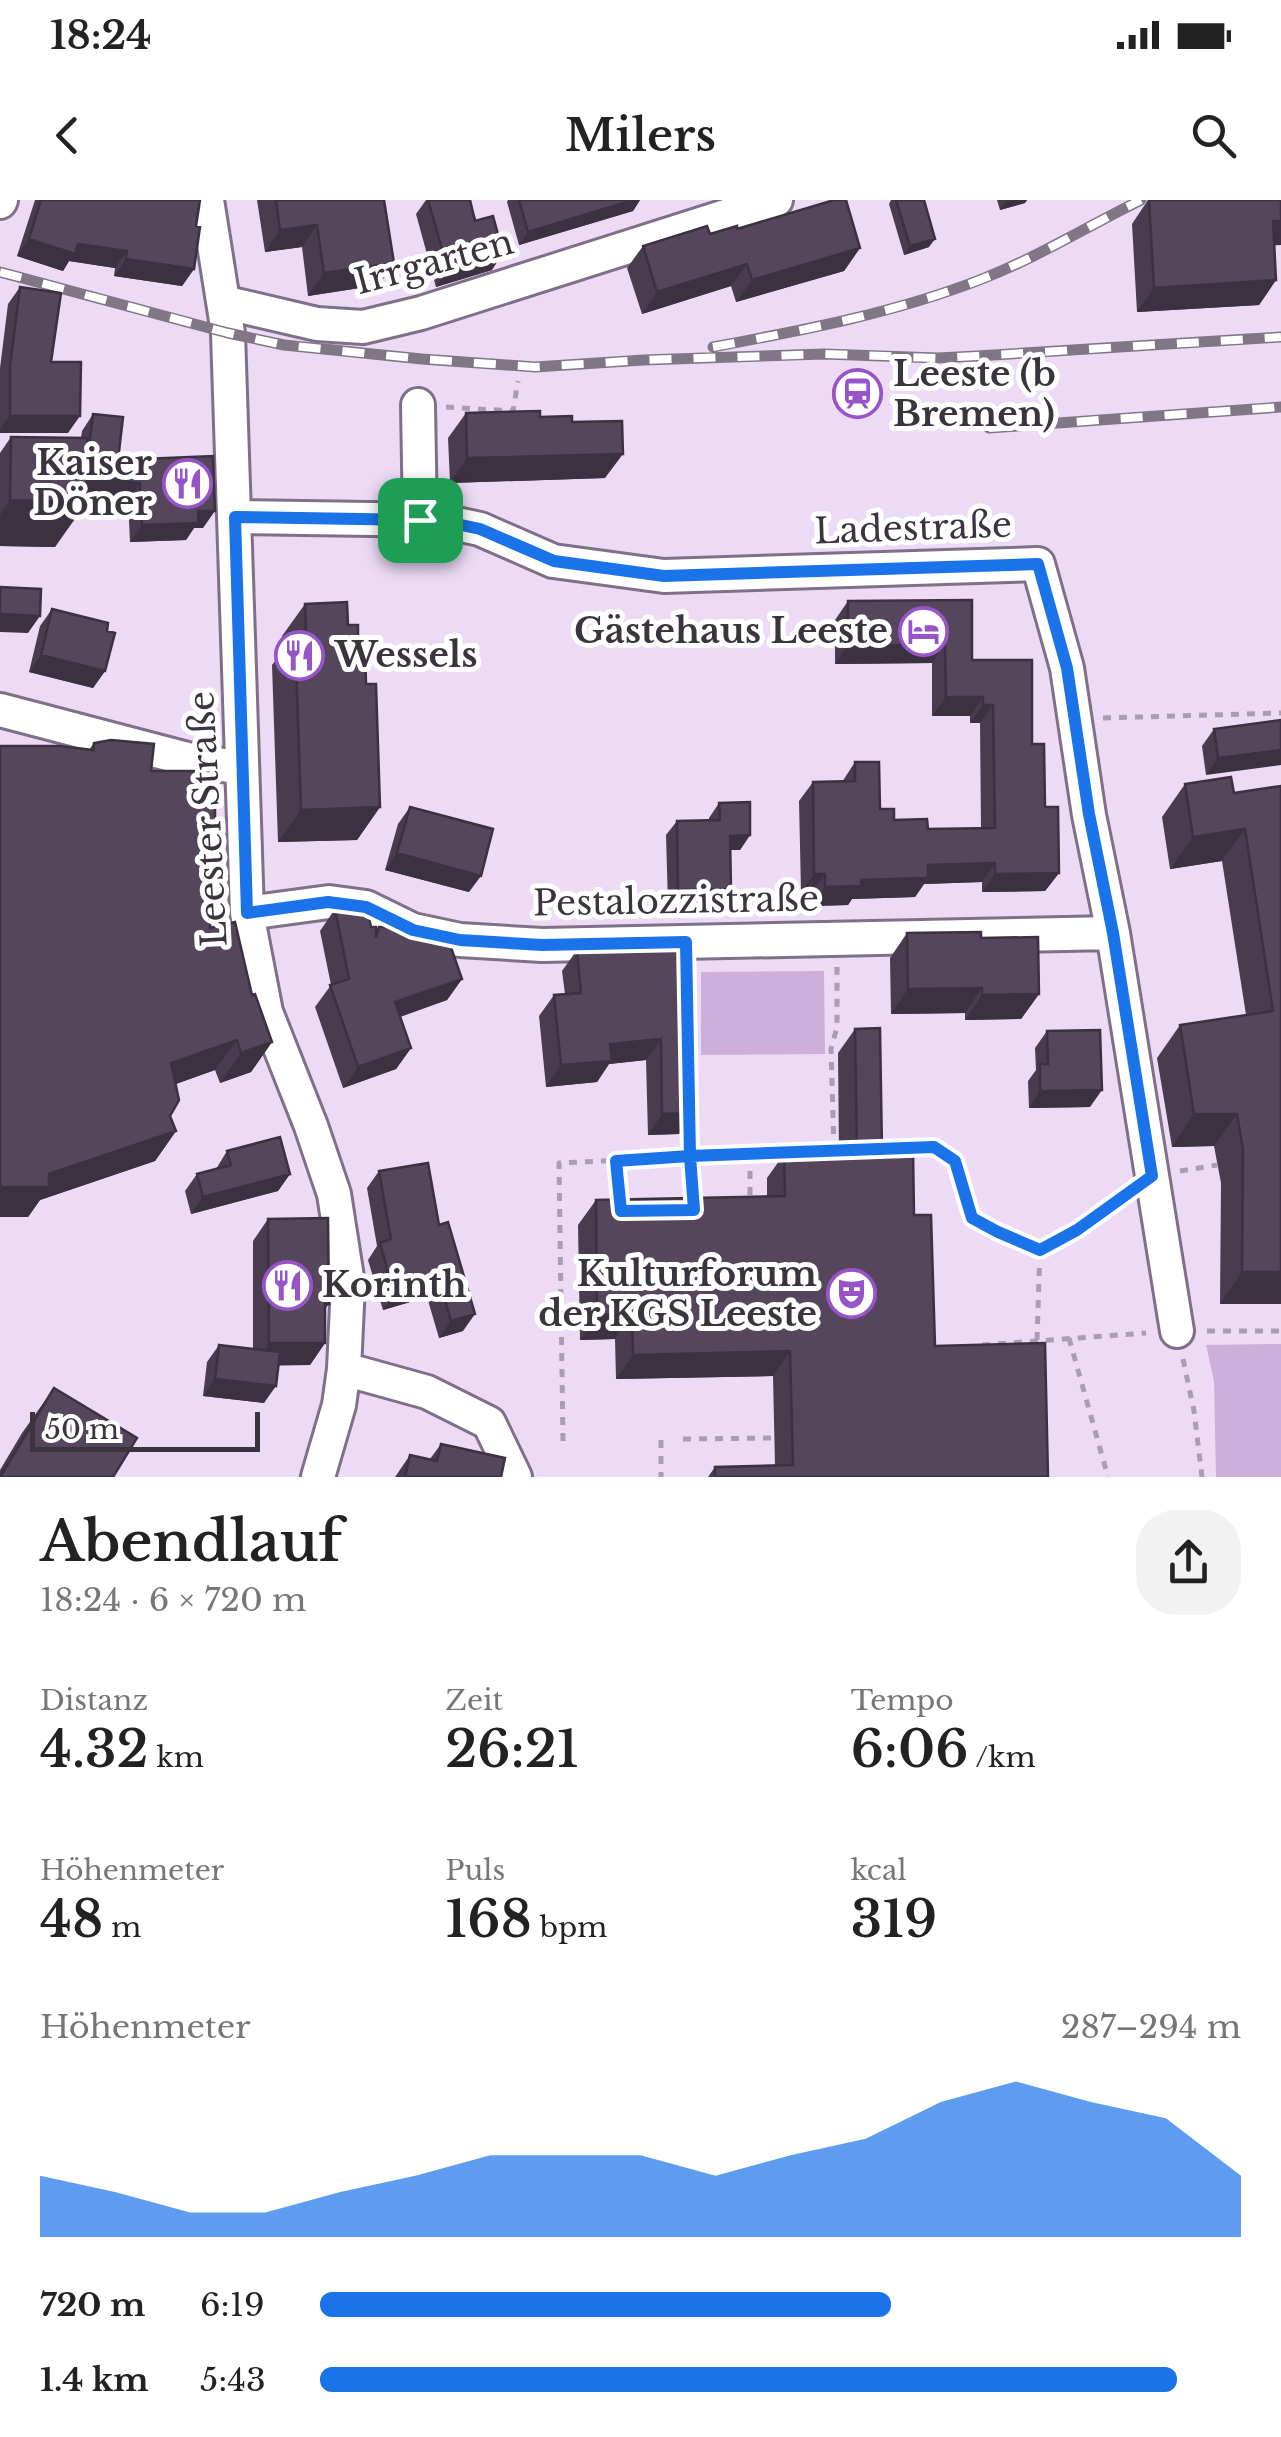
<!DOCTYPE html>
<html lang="de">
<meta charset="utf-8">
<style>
body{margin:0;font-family:"Libre Baskerville",serif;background:#f2f2f2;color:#222;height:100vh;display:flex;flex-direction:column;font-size:38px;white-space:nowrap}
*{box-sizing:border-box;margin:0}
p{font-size:32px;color:#767676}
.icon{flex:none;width:55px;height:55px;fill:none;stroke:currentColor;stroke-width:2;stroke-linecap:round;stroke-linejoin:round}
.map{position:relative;height:1277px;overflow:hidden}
.sheet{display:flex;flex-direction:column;background:#fff;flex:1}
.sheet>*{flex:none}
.scale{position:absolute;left:30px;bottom:25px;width:230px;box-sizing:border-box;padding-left:10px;border:5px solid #3b343e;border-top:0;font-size:28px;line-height:35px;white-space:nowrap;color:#3b343e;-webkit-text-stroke:8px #fff;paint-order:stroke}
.pin{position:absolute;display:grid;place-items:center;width:85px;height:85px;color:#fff;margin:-42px;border-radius:20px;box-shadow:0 5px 15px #0006}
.round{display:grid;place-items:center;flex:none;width:105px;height:105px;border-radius:40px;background:#f2f2f2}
.overview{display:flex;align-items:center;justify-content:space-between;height:170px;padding:0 40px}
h1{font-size:55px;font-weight:600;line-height:75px}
.figures{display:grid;grid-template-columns:repeat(3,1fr);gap:15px;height:170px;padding:10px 40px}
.figures div{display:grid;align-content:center}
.figures b{font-size:50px;font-weight:600}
.figures small{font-size:28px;font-weight:400}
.figures p{font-size:28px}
.chart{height:280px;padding:20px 40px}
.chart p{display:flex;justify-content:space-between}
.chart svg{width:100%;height:180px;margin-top:10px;fill:#1a73e8;opacity:.7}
ul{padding:0 40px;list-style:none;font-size:32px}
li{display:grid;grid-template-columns:160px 120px 1fr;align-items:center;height:75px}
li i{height:25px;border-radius:12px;background:#1a73e8}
.status{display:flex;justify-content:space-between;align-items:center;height:70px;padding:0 50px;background:#fff;direction:ltr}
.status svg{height:28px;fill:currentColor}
header{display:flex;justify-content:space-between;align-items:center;height:130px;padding:0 40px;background:#fff;font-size:45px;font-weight:600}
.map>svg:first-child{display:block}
.green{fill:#cdafda}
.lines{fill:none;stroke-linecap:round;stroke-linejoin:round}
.minor-casing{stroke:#7f6f87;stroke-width:38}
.path{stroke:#aa9db1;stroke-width:5;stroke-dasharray:8 8;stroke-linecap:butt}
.minor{stroke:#fff;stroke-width:32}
.rail-casing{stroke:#817686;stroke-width:11}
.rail{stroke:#fff;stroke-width:8;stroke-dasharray:22;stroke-linecap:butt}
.wall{fill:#493c4f}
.shaded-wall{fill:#3c3140}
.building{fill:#55465c;stroke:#3c3140;stroke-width:2.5}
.route-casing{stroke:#fff;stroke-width:20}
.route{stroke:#1a73e8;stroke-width:12}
.labels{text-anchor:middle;stroke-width:10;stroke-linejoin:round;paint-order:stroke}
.street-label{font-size:35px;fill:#3b343e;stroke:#fff}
.poi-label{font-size:35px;font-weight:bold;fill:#3b343e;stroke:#fff;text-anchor:start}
</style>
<div class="status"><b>18:24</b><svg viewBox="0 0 49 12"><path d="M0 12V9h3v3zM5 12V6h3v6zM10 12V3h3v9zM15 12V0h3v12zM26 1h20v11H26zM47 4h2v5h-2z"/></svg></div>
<header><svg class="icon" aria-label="back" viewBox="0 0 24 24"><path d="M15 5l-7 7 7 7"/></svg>Milers<svg class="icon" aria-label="search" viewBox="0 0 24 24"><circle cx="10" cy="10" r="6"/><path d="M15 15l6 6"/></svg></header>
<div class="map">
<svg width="1281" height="1277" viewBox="0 0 1281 1277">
<rect width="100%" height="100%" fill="#eddbf6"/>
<path class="green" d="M824,771L825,854L701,855V772Z
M1281,1144V1277H1216L1214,1181L1206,1145Z"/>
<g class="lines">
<defs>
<path id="minor" d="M207,0L228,133L247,713L266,812L311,926L334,994L348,1084L344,1169L339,1205L318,1277
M0,2L1,0
M223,102L317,124L363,127L421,113L776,0
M418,205L420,320
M235,317L438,320L480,329L553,361L664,376L1038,364L1067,468L1089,615L1113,733L1177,1131
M0,510L187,559L241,568
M247,713L329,702L366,707L413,730L460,740L542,745L1113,733
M344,1169L427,1192L489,1223L515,1277"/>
</defs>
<use href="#minor" class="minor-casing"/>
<path class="path" d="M446,207L513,211L518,181
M1103,518L1281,513
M690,915L694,1004
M877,949L934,947L955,961L972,1017L997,1032L1040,1049
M834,950L831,849L837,827V767
M750,955V999
M616,961L619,1003
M1180,971L1217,965
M1040,1049L1077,1030L1125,994
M561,1111L580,1110
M1207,1131H1281
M1069,1138L1108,1277
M1037,1140L1040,1049
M982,1145L1146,1133
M1183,1159L1194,1211L1202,1277
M683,1239L774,1238
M661,1240V1277
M563,1241L559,963L846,950"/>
<use href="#minor" class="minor"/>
<defs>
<path id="rail" d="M0,72L228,133L284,145L422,159L535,167L644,160L824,154L938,158L977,156L1281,137
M713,147C804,130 895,113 982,79C1038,57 1088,26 1141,0
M989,228L1281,207"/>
</defs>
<use href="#rail" class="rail-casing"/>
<use href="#rail" class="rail"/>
</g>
<path class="wall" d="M35,0H200L196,26L194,69L182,86L114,76L115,68L69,61L63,71L17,56Z
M257,0H384L379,85L308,96L302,47L265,52Z
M426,0H470L492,70L436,87L416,14Z
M508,0H640L633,11L519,45L507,2Z
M891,0H924L929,47L904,55L889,4Z
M997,0H1027L1025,3L1000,10Z
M1148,0H1281V45H1274L1276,80L1259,105L1137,112L1132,24Z
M737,29L860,48L844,71L736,102L731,86L642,114L627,68L643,46Z
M20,87L51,162L68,233H0V168L8,104Z
M466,213L540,217L605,278L450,283L448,238Z
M93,214L118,260L203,328H194L186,340L130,342L128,300L87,295L55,347L0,346V253L11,237L81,238L82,231Z
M972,400V460L1032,544L1059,673L1045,691L982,692V682L924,684L915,697L852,699L848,705L812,706V692H801L799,601L813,582H842L855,562L880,609L894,620L928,629L981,628L980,523H970V516H932V463L835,464V420L848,401Z
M305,404L358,448L366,484L380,607L357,640L278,642L272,465L283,451L282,436Z
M52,409L107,431L105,471L93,488L29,472L40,426Z
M1281,520L1206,575L1202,546L1214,529Z
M94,543L151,571L215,672L210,678V728L252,795L272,842L251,872L220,883L215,870L176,884L170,916L176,931L155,961L40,1000L28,1017L89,550Z
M1185,584L1234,593L1281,586V1104H1220L1221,983L1214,946L1172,947L1157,858L1180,825L1246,815L1222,661L1170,669L1162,617Z
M719,603L750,635L740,650H730L721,704L668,705L666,635L677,621L709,620V618Z
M410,607L469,692L385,670L398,624Z
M335,709L371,727L376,732L379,727L462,779L447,800L400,816L411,848L396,869L343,888L315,807L331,785L320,731Z
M907,733L981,738L1039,794L1021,819L965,820V813L891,814L890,758Z
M688,741L693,913L679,934L648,935L646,860L609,864L597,882L546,887L539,816L554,795L565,794L562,771L577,750Z
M855,829L882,951L914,1015L935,1146L1048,1277H708L715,1267L775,1266L773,1176L616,1179L615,1139L580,1140L578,1025L596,1000L767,996V978L784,954L839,952L838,853Z
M1047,831L1090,907L1029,908L1028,881L1036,870L1035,848Z
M227,951L290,974L278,991L191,1014L185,991L197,974L216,969Z
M379,971L439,1025L463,1131L439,1138L427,1097L383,1110L368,1060L377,1046L367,988Z
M268,1019L329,1104L325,1109V1143L310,1165H279L264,1203L203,1196L207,1162L219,1145L253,1149V1041Z
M54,1188L0,1277V1270L22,1233Z
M441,1244L501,1277H395L410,1255L430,1259Z"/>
<path class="shaded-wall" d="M633,0H640L633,11L519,45L528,32Z
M1011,0H1027L1025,3L1000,10L1006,1Z
M1273,21H1281V45L1255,46Z
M317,25L302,47L265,52L280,30Z
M29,39L78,44L127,51L115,68L69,61L63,71L17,56Z
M935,39L929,47L904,55L910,46Z
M860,48L844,71L736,102L752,80Z
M503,53L492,70L436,87L448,70Z
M126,59L194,69L182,86L114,76Z
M394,63L379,85L308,96L324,73Z
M747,64L731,86L642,114L657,92Z
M1276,80L1259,105L1137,112L1154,88Z
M10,216H80L68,233H0V229Z
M623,254L605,278L450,283L467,258Z
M80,276L140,283L128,300L69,293Z
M10,300L87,302L55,347L0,346V315Z
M198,311H215L203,328H194L186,340L130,342L142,325Z
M0,414L40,416L28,433L0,432Z
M848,445H945L932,463L835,464Z
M41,455L105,471L93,488L29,472Z
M946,497H983L970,516H932Z
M983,505H993L980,523H970Z
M1281,550V565L1206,575L1218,558Z
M380,607L357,640L278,642L301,610Z
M1245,629L1222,661L1170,669L1193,637Z
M750,635L740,650H720L730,636Z
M397,653L481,676L469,692L385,670Z
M995,663L982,682L924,684L915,697L852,699L848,705L812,706L825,687L928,665Z
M1059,673L1045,691L982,692L995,674Z
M814,674H825L812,692H801Z
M731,689L721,704L668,705L678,690Z
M462,779L447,800L381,824L395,802Z
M982,788L965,813L891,814L908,789Z
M1039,794L1021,819L965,820L982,795Z
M661,839L646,860L609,864L597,882L546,887L561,865L610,844Z
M237,840L215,870L150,893L171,863Z
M272,842L251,872L220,883L241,853Z
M411,848L396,869L343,888L358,867Z
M1102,890L1090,907L1029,908L1040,891Z
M693,913L679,934L648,935L662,914Z
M1194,914H1237L1214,946L1172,947Z
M176,931L155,961L40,1000L28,1017H0V987L49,974Z
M290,974L278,991L191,1014L203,997Z
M1242,1072H1281V1104H1220Z
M439,1080L427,1097L383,1110L394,1093Z
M475,1114L463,1131L439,1138L451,1121Z
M632,1114L615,1139L580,1140L597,1115Z
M269,1143H325L310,1165L254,1166Z
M790,1151L773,1176L616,1179L633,1155Z
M215,1179L276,1186L264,1203L203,1196Z"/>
<path class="building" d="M41,0H200L196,26L200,27L194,69L126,59L127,51L78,44L75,54L29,39Z
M276,0H384L394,63L324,73L317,25L280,30Z
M428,0H470L475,21L493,16L503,53L448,70Z
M519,0H633L528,32Z
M834,0H846L860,48L752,80L747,64L657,92L643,46L707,26L710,34L737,26V29Z
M896,0H924L935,39L910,46Z
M1149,0H1281V21H1273L1276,80L1154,88Z
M20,87L61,93L51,162H81L80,216H10V166Z
M540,211V217L572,216V222L622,221L623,254L467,258L466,213Z
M93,214L123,217L118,260L213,256L215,311H198V323L142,325L140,283L87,276V262Z
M11,237L87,238V302L10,300Z
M0,387L41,389L40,416L0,414Z
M972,400V460H1032V544H1044L1045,607H1058L1059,673L995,674V663L928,665V678L861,680V686L825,687V674H814L813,582L855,581V562H879L880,609H894V620L927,619L928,629L995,628L993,505H983V497H946L945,445H848V401Z
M347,402L348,425H358V448H365L366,484H376L380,607L301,610L295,433H306L305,404Z
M52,409L108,423L107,431L115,433L105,471L41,455Z
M1281,520V550L1218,558L1214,529Z
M111,540L154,544L151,571H215V672H210V728L235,722L252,795L255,794L272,842L241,853L237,840L171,863L179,900L170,916L176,931L49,974V987H0V546H59L93,550L94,543Z
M1231,577L1234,593L1281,586V1072H1242L1243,950L1237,914H1194L1180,825L1273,811L1245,629L1193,637L1185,584Z
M750,602V635L730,636L731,689L678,690L677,621L720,620L719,603Z
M410,607L493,629L481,676L397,653Z
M366,704L371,727H376V738L379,727H419L446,733L462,779L395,802L411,848L358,867L330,785L349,779L335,709Z
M981,732V738L1038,737L1039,794L982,795V788L908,789L907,733Z
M688,741L693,913L662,914L661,839L610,844L612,861L561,865L554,795L581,793L577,750Z
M880,828L882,951L913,950L914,1015H931L935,1146L1045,1143L1048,1277H715V1267L793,1265L790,1151L633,1155L632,1114L597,1115L596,1000L785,996L784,954L857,952L855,829Z
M1100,830L1102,890L1040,891V864H1048L1047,831Z
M280,937L290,974L203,997L197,974L231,965L227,951Z
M428,963L439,1025L448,1022L475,1114L451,1121L439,1080L394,1093L380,1043L391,1039L379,971Z
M328,1018L329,1104H325V1143H269L268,1019Z
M219,1145L280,1152L276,1186L215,1179Z
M54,1188L137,1238L113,1277H0Z
M441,1244L505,1258L501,1277H405L410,1255L437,1261Z"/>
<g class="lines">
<defs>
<path id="route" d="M420,320L235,317L247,713L328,702L366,707L413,730L460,740L542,745L686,742L690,956L616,961L621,1011L694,1010L690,956L934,947L955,961L972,1018L998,1032L1040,1050L1077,1030L1152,976L1113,733L1089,614L1067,468L1038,364L664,376L554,361L480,329L438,320H420"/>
</defs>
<use href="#route" class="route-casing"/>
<use href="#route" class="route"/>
</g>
<defs>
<symbol id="station-ring" viewBox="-11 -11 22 22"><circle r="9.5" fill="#fff" stroke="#9754c9" stroke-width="1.5"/><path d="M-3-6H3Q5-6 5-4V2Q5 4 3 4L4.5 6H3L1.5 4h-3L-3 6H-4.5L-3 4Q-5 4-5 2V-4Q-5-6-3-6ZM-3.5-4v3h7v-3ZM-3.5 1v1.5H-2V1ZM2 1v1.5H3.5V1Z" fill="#9754c9"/></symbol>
<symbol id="restaurant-ring" viewBox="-11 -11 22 22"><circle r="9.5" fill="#fff" stroke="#9754c9" stroke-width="1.5"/><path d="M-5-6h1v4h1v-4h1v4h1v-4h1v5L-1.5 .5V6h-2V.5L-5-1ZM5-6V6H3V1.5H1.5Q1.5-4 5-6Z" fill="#9754c9"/></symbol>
<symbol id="hotel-ring" viewBox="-11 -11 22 22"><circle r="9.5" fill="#fff" stroke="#9754c9" stroke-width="1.5"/><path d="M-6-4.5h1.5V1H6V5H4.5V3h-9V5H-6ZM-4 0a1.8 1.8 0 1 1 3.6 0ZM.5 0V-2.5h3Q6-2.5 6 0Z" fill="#9754c9"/></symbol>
<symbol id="theatre-ring" viewBox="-11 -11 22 22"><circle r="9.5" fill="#fff" stroke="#9754c9" stroke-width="1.5"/><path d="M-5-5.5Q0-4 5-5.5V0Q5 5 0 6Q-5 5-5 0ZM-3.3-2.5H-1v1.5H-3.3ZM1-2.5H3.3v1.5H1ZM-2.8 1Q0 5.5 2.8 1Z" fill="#9754c9"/></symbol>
</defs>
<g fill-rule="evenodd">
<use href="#station-ring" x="830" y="166" width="55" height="55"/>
<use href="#restaurant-ring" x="160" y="256" width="55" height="55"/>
<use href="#hotel-ring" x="896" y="404" width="55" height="55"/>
<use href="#restaurant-ring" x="272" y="428" width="55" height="55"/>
<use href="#restaurant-ring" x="260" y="1058" width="55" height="55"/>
<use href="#theatre-ring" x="824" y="1066" width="55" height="55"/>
</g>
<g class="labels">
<g class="street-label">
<text transform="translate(434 62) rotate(-15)" y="12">Irrgarten</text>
<text transform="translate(913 328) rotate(-2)" y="12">Ladestraße</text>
<text transform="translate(208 619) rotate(-93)" y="12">Leester Straße</text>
<text transform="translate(676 701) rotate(-1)" y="12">Pestalozzistraße</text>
</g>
<g class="poi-label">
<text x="893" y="186">Leeste (b<tspan x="893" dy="40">Bremen)</tspan></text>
<text x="152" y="275" text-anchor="end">Kaiser<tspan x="152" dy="40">Döner</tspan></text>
<text x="888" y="443" text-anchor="end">Gästehaus Leeste</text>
<text x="335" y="467">Wessels</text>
<text x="817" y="1086" text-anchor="end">Kulturforum<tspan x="817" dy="40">der KGS Leeste</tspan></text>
<text x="322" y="1097">Korinth</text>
</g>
</g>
</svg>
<div class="scale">50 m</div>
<div class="pin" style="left:420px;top:320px;background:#1e9e55"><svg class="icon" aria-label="arrive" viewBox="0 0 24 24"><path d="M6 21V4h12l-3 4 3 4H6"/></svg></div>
</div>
<section class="sheet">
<div class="overview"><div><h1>Abendlauf</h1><p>18:24 · 6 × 720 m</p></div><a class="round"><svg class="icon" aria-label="share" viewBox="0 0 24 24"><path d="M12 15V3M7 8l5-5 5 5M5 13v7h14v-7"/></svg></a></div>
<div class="figures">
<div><p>Distanz</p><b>4.32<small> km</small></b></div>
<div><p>Zeit</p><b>26:21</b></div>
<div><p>Tempo</p><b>6:06<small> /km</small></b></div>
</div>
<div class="figures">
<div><p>Höhenmeter</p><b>48<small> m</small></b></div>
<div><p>Puls</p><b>168<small> bpm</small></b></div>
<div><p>kcal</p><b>319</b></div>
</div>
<div class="chart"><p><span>Höhenmeter</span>287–294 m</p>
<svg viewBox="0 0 160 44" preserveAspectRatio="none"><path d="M0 44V29L10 33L20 38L30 38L40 33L50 29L60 24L70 24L80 24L90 29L100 24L110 20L120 11L130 6L140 11L150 15L160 29V44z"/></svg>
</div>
<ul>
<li><b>720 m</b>6:19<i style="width:62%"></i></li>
<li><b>1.4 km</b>5:43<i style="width:93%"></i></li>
</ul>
</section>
